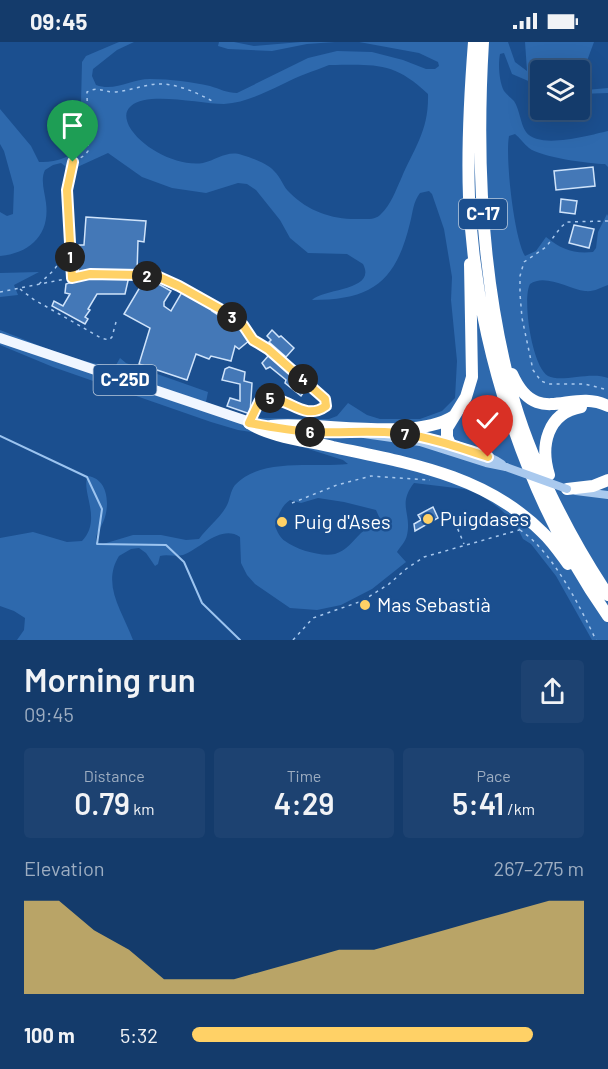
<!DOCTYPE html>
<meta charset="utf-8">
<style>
body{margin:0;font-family:Barlow,sans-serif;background:#1d4271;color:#f1f3f6;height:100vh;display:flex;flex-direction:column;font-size:22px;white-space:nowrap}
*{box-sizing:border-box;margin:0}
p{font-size:20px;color:#9dadc1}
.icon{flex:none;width:33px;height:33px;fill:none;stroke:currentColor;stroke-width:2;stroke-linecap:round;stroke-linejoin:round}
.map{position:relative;height:598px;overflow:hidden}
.side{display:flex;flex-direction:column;background:#143b6b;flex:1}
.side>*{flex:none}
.fabs{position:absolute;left:530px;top:18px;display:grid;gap:12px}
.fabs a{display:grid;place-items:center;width:60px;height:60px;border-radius:6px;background:#143b6b;box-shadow:0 6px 24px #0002,0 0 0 2px #33557e;font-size:30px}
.pin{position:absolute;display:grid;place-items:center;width:51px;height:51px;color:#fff;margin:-62px -26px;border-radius:50% 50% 50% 0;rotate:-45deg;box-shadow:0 0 6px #0007}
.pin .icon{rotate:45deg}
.km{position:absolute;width:30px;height:30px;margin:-15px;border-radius:50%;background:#222;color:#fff;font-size:16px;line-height:30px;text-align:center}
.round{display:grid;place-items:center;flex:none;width:63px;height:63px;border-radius:6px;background:#1d4271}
.overview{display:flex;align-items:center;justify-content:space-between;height:102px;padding:0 24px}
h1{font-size:33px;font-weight:600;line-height:45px}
.metrics{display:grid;grid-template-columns:repeat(3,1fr);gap:9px;height:102px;padding:6px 24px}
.metrics div{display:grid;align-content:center;border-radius:6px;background:#1d4271;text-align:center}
.metrics b{font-size:30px;font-weight:600}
.metrics small{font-size:16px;font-weight:400}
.metrics p{font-size:16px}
.chart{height:168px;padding:12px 24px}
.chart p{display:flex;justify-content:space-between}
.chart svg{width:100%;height:108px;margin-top:6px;fill:#ffd166;opacity:.7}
ul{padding:0 24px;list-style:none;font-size:20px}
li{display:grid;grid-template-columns:96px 72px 1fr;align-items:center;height:45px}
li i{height:15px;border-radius:8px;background:#ffd166}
.status{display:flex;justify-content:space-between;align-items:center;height:42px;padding:0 30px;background:#143b6b;direction:ltr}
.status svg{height:16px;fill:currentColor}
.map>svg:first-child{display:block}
.green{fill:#2e69ad;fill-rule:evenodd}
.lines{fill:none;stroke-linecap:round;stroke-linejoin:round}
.stream{stroke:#9cc4f0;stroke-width:2}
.building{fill:#4478b7;stroke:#cfe3fa;stroke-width:1.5}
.path{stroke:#a9c9ee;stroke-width:1.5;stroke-dasharray:3 4.5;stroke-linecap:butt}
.minor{stroke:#a9c9ee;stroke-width:8}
.major{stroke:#f0f6ff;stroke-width:10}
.highway{stroke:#fff;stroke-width:12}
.minor-bridge{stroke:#a9c9ee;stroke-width:8}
.route-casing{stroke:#fff;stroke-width:12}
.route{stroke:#ffd166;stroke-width:8}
.poi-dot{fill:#ffd166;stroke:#1b4f8f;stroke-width:2}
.labels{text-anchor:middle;stroke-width:5;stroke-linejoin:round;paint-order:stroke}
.shield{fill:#1b4f8f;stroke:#bbcadd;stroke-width:1.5}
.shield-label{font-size:18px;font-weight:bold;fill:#fff}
.poi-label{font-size:20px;fill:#fff;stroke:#1b4f8f;text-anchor:start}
</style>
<div class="status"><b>09:45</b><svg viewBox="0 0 49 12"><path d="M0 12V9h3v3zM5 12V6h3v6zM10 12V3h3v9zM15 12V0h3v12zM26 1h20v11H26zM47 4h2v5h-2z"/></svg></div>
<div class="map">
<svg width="608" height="598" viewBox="0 0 608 598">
<rect width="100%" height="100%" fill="#1b4f8f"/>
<path class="green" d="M119,0H134L117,8L93,27L92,34L96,43C115,50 131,37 150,37C171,37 191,40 210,44C220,47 227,51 237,51L308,16L337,9L372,10L403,18L426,27H435L439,24L438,20L419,11L359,0H508L515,20L527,29L525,0H594L581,35V43L586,48L608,46V51L579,52V28H540V44L512,32L504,11L500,12C498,22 499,40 504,49C507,53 511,56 514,59C520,68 520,81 526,90C539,108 590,93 608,89V125L605,122C590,122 540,115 529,106C524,102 520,96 515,92L509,94C505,115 514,196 525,214L536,209L546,195C561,207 573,212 593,210L596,206L598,190L607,172L608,174V243C600,246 594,250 585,249C569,247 545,231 530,242C522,257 532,325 548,334C562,341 590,329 608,336V598H592L556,534L531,502L523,497L515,481L499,466L478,451L464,447L414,441C397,463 412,471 407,493C406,499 400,505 397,510L406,520L372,547L341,563L317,568L290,566L255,542L247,533L241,521L240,495C221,482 200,507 183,513C175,515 167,512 160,514L158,522L155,524L146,511L139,506L131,507L119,514C101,543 123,570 133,598H17L24,588L25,576L14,569L0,564V496L33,490L67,500L82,499C103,477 80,449 88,434C108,437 110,462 104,478C101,486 95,491 96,500L103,502L133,493H161L186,498L199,497C207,486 219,477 226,465C230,459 230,449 235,443C261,415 314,426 348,422L343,418L258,391L238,388L211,380L53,325L0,303V288C23,297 96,328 116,323L120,316L126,321L208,350L206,360L238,372L263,376L316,377H329L337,374L348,361L367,373L380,377H420L442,369L455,356L457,319L451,258L452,235L444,187L432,152L429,149L420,151C413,160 413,170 410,181C396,239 373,258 312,258C325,246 377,249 363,222L347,212L308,211L290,196L280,178L256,148L247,142L238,141L206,151L172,146L142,135L108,111L73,127L67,132L65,124L61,121L53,123L45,128C40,138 45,151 46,161C50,192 31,211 0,214V170L7,174L13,172L14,145L4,109L0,102V67L31,104L39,120C54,121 72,116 80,103L82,20L86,14ZM329,23C375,23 393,19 428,52C429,89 414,106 401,137C395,150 391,162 381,172C376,178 367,177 360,177C334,178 309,170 290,151C283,145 281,135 274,129C267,121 252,116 242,113C227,108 217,118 203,121C178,125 141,106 129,84C126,77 124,70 131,64C148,49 200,62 224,62C245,61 264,51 283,42C298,34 314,29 329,23ZM318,456L344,460L376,468L380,477C373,486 369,485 361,491C353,499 347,508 335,512C321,515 297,508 285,499C280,496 277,489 275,484C278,474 281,464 290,458L301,461Z
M219,0H234L254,4L301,0H335L307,2L272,9L228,7L218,4Z
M39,230L14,243L18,253L0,255V231Z"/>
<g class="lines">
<path class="stream" d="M0,394L87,435L102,467L97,502L166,503L184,520L202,561L240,598"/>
</g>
<path class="building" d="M593,125L595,144L556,148L554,129Z
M561,157L577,159L575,172L560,170Z
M86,175L146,179L144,200L138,199L137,230H130L125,252H97L88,267L90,268L85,275L88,277L85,282L52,264L54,259L63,264L70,252L65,251L66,242L78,238L79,203H84Z
M574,183L594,187L589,206L569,201Z
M146,235L171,249L164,260V264L171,269L182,250L212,267V269L237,285L239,284L250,298L239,307L235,304L231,319L211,314L209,317L196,312L187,338L139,322L150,286L124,272Z
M272,288L279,295L281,294L294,306L286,315L269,300L271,298L267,294Z
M269,313L308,344L301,354L285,341L286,338L270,325L266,327L262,321Z
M229,325L245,330L244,339L252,341L250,372L227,364L230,356L240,359V342L222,338L225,327Z
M433,465L438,476L415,489L414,482L421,478L418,473Z"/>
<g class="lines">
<path class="path" d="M608,179L567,180L561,185L546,205L524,220L520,234V252L522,276L533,328L541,339L549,342H585L608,348
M69,206L72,234
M39,242L54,228L69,205L67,148L73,120L85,113L88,109L87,50C99,44 102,50 114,50C129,49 143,43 157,42C175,41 196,50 212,59
M20,247L33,257L101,296L109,298L112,295L116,280
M0,250L90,232L159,235L229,272L242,283L253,298L268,307L325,357L326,364C304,380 289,355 268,357C265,357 262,359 259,360L253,372
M292,461L337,443L371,434L430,438
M452,473L464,502
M520,488C553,510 579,563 596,598
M293,598L313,576L362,559L389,542L406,527L424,515L519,488L522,485"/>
<path class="minor" d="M298,389L333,391
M364,392L420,400L486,421L506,425
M417,394C442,399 481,408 502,422
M576,449L608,453"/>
<path class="major" d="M0,296L256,382"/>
<path class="highway" d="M474,0C470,51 467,103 469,155C475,299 525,456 608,574
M483,0C476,116 481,235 511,348C529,416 569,495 608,553
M512,332C537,388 570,345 608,364
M249,381C270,395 308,399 333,405C408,421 485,433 542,490C552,499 560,511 568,522
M271,384C319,379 415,400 454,374
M450,402L447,395V386L466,355L472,335L470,222
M549,433C540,404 547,371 581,365
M567,447L593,444L608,438"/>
<path class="minor-bridge" d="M506,425L567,447"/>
</g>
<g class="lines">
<defs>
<path id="route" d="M73,120L67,148L72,236L90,232L139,233L159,235L179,244L229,272L243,283L253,298L268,307L325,357L326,364C304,380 289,355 269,357C265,357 262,359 259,360L249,381C272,385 295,390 318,390C345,391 371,388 398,391C429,395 458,405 488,415"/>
</defs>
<use href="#route" class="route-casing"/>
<use href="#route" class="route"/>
</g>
<g class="poi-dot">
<circle cx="428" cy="477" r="6"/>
<circle cx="282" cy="480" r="6"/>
<circle cx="365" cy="563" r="6"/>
</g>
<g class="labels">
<g class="shield">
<rect x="459" y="157" width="48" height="30" rx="4.5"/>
<rect x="93.5" y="323" width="63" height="30" rx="4.5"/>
</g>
<g class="shield-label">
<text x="483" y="178">C-17</text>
<text x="125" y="344">C-25D</text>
</g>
<g class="poi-label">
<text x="440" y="484">Puigdases</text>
<text x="294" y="487">Puig d'Ases</text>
<text x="377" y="570">Mas Sebastià</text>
</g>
</g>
</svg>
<div class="fabs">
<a><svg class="icon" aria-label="layers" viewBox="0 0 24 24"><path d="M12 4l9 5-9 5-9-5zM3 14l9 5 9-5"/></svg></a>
</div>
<div class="pin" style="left:73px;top:120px;background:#1e9e55"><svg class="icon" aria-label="arrive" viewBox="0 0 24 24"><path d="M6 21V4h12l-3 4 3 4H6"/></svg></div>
<div class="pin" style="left:488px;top:415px;background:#d93025"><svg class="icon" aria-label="check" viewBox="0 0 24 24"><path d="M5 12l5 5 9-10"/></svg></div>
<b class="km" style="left:70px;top:215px">1</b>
<b class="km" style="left:147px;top:234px">2</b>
<b class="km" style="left:232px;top:275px">3</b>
<b class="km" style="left:303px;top:337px">4</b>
<b class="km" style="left:270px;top:356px">5</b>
<b class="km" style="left:310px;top:390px">6</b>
<b class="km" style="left:405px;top:392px">7</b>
</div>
<section class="side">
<div class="overview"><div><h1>Morning run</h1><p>09:45</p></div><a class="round"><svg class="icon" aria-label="share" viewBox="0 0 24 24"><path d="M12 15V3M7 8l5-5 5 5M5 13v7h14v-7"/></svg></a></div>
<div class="metrics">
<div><p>Distance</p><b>0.79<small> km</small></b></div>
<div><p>Time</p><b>4:29</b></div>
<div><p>Pace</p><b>5:41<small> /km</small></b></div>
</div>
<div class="chart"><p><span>Elevation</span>267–275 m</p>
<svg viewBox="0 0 160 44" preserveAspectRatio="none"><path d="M0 44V6L10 6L20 18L30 26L40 38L50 38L60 38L70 34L80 30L90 26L100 26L110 22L120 18L130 14L140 10L150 6L160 6V44z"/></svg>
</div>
<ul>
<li><b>100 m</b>5:32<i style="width:87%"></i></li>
</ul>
</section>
